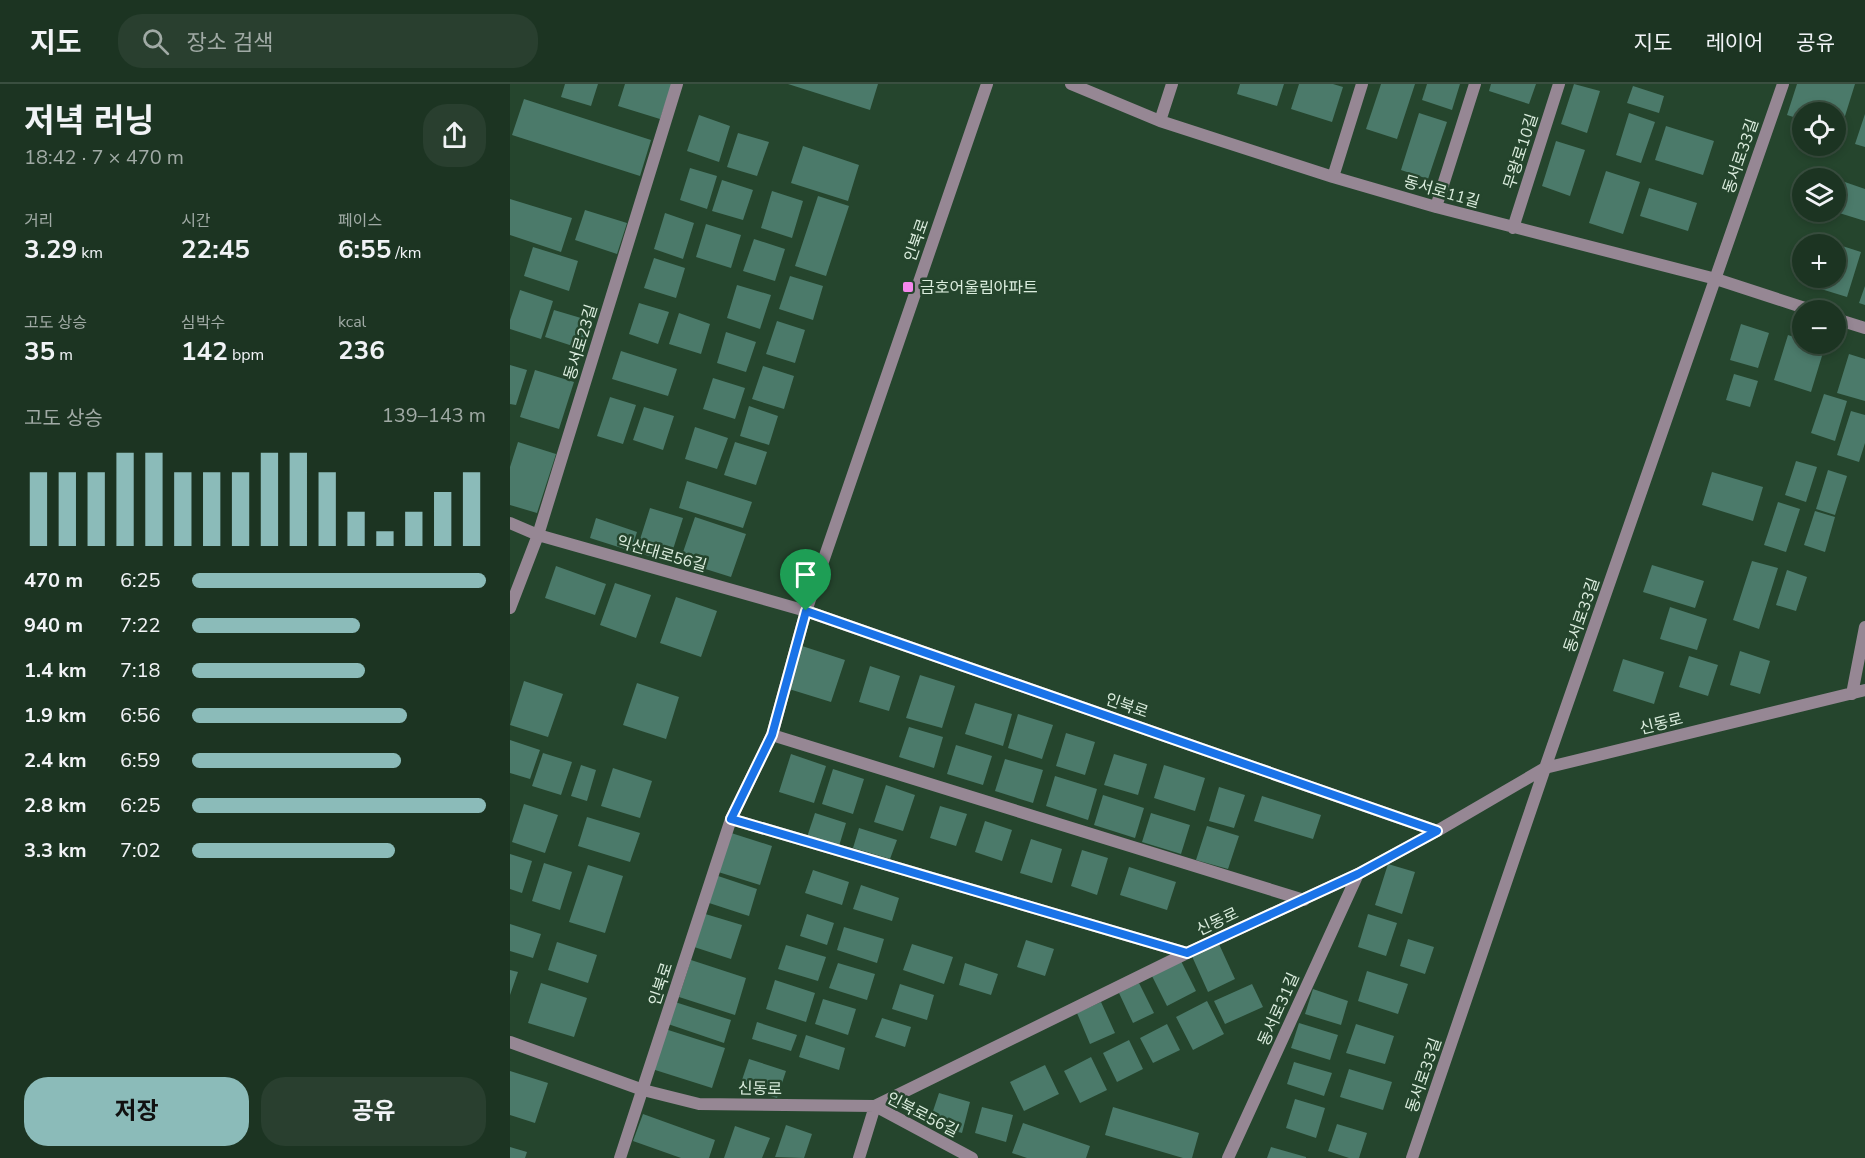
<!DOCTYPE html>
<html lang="ko">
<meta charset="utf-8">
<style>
body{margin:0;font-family:"Nunito Sans","Noto Sans KR",sans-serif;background:#293f2f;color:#f1f3f6;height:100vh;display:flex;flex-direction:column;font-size:22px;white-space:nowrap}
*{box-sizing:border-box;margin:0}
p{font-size:20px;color:#a0aaa5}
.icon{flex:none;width:33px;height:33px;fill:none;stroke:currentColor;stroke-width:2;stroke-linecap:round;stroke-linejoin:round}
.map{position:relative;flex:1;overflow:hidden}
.drawer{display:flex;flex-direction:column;background:#1c3422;width:510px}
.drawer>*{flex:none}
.tools{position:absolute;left:1282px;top:18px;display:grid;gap:12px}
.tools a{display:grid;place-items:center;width:54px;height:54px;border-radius:50%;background:#1c3422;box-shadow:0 3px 9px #0003,0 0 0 2px #3a4f40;font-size:30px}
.pin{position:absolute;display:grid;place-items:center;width:51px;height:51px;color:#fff;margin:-62px -26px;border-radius:50% 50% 50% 0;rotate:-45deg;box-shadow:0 0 6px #0007}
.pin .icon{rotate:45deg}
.round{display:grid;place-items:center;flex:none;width:63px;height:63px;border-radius:24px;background:#293f2f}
.overview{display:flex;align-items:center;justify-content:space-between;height:102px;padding:0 24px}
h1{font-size:33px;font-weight:700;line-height:45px}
.figures{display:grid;grid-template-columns:repeat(3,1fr);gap:9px;height:102px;padding:6px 24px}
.figures div{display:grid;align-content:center}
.figures b{font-size:26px;font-weight:700}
.figures small{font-size:16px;font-weight:400}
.figures p{font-size:16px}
.chart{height:168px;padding:12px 24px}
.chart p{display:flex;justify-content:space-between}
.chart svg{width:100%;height:108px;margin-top:6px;stroke:#8bbbb9;stroke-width:6}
.primary-button{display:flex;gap:12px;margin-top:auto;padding:12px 24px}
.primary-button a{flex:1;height:69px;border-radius:24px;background:#8bbbb9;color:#111;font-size:24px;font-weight:700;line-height:69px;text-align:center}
.primary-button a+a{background:#293f2f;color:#f1f3f6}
ul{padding:0 24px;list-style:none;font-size:20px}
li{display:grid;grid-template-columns:96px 72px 1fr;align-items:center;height:45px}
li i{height:15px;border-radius:8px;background:#8bbbb9}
header{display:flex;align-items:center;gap:36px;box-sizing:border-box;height:84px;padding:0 30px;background:#1c3422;border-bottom:2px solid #3a4f40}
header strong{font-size:28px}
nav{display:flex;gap:33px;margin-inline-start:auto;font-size:21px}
.search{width:420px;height:54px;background:#293f2f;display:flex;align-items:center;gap:15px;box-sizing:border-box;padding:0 21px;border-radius:24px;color:#a0aaa5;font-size:22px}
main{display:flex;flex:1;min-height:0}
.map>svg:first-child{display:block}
.building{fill:#4b7a6a}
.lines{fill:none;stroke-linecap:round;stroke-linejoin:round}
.minor{stroke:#968794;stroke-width:12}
.tertiary{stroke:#968794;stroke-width:12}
.route-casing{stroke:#fff;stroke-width:12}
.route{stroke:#1a73e8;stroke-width:8}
.poi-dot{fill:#f688ed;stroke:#25452d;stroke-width:2}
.labels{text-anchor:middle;stroke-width:5;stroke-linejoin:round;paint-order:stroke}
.street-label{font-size:16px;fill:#dbedde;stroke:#25452d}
.poi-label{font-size:16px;fill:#dbedde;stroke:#25452d;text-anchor:start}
</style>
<header>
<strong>지도</strong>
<div class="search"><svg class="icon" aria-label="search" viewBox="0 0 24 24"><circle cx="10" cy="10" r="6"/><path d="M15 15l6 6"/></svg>장소 검색</div>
<nav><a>지도</a><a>레이어</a><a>공유</a></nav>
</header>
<main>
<section class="drawer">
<div class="overview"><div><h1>저녁 러닝</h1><p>18:42 · 7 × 470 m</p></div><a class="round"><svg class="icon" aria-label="share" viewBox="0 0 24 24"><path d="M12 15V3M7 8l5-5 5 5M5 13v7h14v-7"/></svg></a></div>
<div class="figures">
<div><p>거리</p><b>3.29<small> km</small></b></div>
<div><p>시간</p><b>22:45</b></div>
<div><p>페이스</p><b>6:55<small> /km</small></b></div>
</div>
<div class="figures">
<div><p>고도 상승</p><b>35<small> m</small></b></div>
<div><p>심박수</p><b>142<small> bpm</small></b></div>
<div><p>kcal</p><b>236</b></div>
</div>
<div class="chart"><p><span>고도 상승</span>139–143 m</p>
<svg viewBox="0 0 160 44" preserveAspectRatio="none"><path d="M5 44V14M15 44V14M25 44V14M35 44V6M45 44V6M55 44V14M65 44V14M75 44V14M85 44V6M95 44V6M105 44V14M115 44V30M125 44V38M135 44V30M145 44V22M155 44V14"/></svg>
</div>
<ul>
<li><b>470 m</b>6:25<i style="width:100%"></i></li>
<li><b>940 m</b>7:22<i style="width:57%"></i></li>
<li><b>1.4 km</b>7:18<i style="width:59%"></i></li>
<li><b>1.9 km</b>6:56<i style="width:73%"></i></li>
<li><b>2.4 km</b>6:59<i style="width:71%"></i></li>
<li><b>2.8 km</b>6:25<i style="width:100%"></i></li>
<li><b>3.3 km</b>7:02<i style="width:69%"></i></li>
</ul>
<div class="primary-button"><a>저장</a><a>공유</a></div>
</section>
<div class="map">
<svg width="1355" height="1074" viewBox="0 0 1355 1074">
<rect width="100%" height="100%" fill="#25452d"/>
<path class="building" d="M55,0H88L81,22L51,13Z
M115,0H162L150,35L108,22Z
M278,0H368L360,26Z
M730,0H774L767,22L727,10Z
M789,0H823L833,3L822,38L781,25Z
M871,0H905L887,55L856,45Z
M917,0H950L942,26L912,16Z
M981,0H1026L1019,20L979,7Z
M1064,0L1090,7L1077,49L1051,40Z
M1287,0H1345L1330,48L1326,47V28H1293V36L1277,31Z
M1123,2L1154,12L1149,29L1117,19Z
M14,15L141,56L130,92L2,51Z
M909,29L937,38L918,95L891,86Z
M1119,29L1145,38L1131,79L1106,71Z
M1355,30V63L1345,60Z
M189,31L220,42L209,78L177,67Z
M1156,42L1204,57L1193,91L1145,76Z
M228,49L259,58L247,92L217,83Z
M1046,57L1075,66L1060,112L1032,102Z
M293,62L349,81L338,117L281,99Z
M180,84L207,92L197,125L170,116Z
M1096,87L1130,98L1113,150L1079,139Z
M212,96L243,106L233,136L202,127Z
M1329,96L1355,105V137L1326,128V107Z
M1139,104L1187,119L1178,147L1130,132Z
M262,107L293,117L282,154L251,144Z
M308,112L339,122L316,192L285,182Z
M0,115L62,134L51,168L0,151Z
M75,126L117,139L107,170L65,156Z
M155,129L184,139L173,175L144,165Z
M196,140L231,151L221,184L186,173Z
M244,155L275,165L265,197L233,187Z
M1326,160L1351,168L1337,213L1298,201L1300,194H1326Z
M23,163L68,177L59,207L14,192Z
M144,174L175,184L166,214L134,204Z
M280,192L313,202L303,236L269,225Z
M227,201L261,211L250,245L217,234Z
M1355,202V221L1349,219Z
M10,206L43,217L31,255L0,245V236Z
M129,219L159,228L148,260L119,250Z
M44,226L81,237L72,265L35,253Z
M169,229L200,240L191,270L159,260Z
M267,237L295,246L285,279L256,270Z
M1231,240L1259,249L1248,284L1220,276Z
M216,248L246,258L236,288L207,279Z
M1278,251L1293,256V260H1306L1315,262L1301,308L1264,296Z
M111,267L167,285L158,312L102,295Z
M1339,270L1355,275V317L1327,309Z
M0,281L17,286L6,321L0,320Z
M253,282L284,292L274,325L242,315Z
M25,286L64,298L49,345L10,333Z
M1224,290L1248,297L1240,323L1216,316Z
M203,294L235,304L225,335L193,325Z
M1314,310L1337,317L1325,357L1301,349Z
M100,313L126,321L113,360L87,352Z
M239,322L268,332L259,361L230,352Z
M134,323L164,332L153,366L123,356Z
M1341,327L1355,331V359L1349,378L1327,371Z
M185,343L218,354L207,385L175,375Z
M8,358L46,370L27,429L0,421V383Z
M225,358L257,368L246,401L214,391Z
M1286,377L1307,383L1296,418L1275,411Z
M1318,386L1337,392L1325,431L1306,425Z
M1202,388L1253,403L1243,437L1192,421Z
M177,397L242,418L233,444L169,424Z
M1268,418L1290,425L1276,468L1254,461Z
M140,424L173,434L159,478L126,468Z
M1305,427L1325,433L1315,468L1294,461Z
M185,433L236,450L221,493L170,477Z
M86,434L127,448L121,467L80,454Z
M1242,477L1268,484L1249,545L1223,536Z
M1142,481L1194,497L1185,524L1133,508Z
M46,482L96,500L85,531L35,514Z
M1277,486L1297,493L1286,527L1266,521Z
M105,499L141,511L126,554L90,541Z
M166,513L207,527L191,573L150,559Z
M1160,523L1197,535L1187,566L1150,555Z
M292,562L335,576L321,618L279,605Z
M1230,567L1260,577L1250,610L1220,601Z
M1179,572L1208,581L1198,612L1169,603Z
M1113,575L1154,588L1144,620L1103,607Z
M360,582L390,592L379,627L349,618Z
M410,591L445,602L432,644L396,634Z
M14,597L53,610L38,653L0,641Z
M127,599L169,613L156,655L113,641Z
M465,619L502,630L493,662L455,650Z
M508,630L543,641L532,675L498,664Z
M399,643L433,653L424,684L389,673Z
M556,649L585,658L575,691L546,682Z
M0,656L30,666L20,695L0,689Z
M446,661L482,672L473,701L437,690Z
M33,669L62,678L51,711L22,702Z
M281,670L316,682L304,719L269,708Z
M604,670L637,680L628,711L594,701Z
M495,675L533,686L523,719L485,707Z
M71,681L86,686L77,717L61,712Z
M654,681L695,694L685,727L644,714Z
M103,684L142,697L130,734L91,722Z
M323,685L354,695L343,730L312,720Z
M545,692L587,705L578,736L536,722Z
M376,701L405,711L393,747L364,738Z
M709,703L735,711L724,744L699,737Z
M593,711L634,724L625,754L584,741Z
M752,712L811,731L803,755L744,737Z
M14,720L48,731L35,769L2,758Z
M430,722L457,730L446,762L420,754Z
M305,729L336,739L329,762L297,753Z
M641,729L680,741L671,770L632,758Z
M77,733L130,749L120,778L68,762Z
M475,737L502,746L492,777L465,768Z
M697,742L729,752L718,785L686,776Z
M349,744L387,756L380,775L343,764Z
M218,748L262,762L250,801L205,787Z
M521,755L552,765L542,799L510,789Z
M572,766L598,774L587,811L561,802Z
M0,770L22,777L12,809L0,805Z
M34,779L62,788L50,826L22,817Z
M878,780L905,788L892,830L865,821Z
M78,781L113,792L95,849L59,838Z
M619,783L666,798L657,826L610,811Z
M303,786L339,798L332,821L295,809Z
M205,791L247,805L239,832L196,818Z
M351,801L389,814L382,837L343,825Z
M192,829L232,841L221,875L181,862Z
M297,830L324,839L317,861L290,852Z
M858,830L887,839L876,872L848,863Z
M0,840L31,850L23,874L0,867Z
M334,843L374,855L367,879L327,866Z
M898,855L924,863L915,890L890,882Z
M516,856L544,865L535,892L507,883Z
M47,858L87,871L78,899L38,886Z
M708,858L725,895L698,908L681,870Z
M402,860L443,873L434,900L393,886Z
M276,861L316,873L308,897L268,885Z
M181,876L236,894L225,931L169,913Z
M671,877L686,907L657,922L642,892Z
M328,879L365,890L357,916L319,904Z
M455,879L488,890L481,911L449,901Z
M0,886L8,888L0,911Z
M857,887L898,900L888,930L848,917Z
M265,896L305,909L296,938L256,925Z
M31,899L77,914L64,953L18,939Z
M629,899L644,929L623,939L609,909Z
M390,900L424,911L417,936L382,925Z
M742,900L753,923L715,940L704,917Z
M803,905L838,917L831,941L795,930Z
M313,915L346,925L338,951L305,940Z
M697,917L714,950L683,966L666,933Z
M165,918L221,936L214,959L158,940Z
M591,918L605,949L580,960L567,929Z
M372,934L401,943L395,963L365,953Z
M247,938L287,951L281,967L242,955Z
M789,939L828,951L820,976L781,964Z
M657,940L670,966L643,979L630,954Z
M846,940L884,952L875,980L836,969Z
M155,945L215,964L202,1004L142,985Z
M296,951L335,964L329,986L289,973Z
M619,956L633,985L607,998L593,969Z
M581,973L597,1006L570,1019L554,987Z
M239,975L276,987L267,1014L230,1002Z
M784,978L822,989L814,1012L777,1000Z
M535,981L549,1010L514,1027L500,998Z
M839,985L882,998L873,1026L830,1013Z
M0,987L38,999L25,1039L0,1031Z
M429,1009L460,1018L452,1049L419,1039Z
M785,1015L815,1024L806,1054L776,1044Z
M472,1023L503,1031L496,1058L465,1049Z
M603,1023L689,1049L682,1074H673L595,1051Z
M133,1030L205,1056L199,1074H171L123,1057Z
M513,1039L580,1062L576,1074H517L502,1069Z
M827,1040L857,1049L849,1074H839L818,1067Z
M276,1041L302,1050L294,1074L265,1073Z
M225,1042L260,1054L252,1074H214Z
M0,1063L17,1068L15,1074H0Z
M761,1063L796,1073V1074H757Z"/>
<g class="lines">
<path class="minor" d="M561,0L650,37L823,93L926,123L1206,195L1301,226
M650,37L662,0
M823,93L852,0
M926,123L965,0
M1003,144L1049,0
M1326,235L1355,244
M0,439L28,451L296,527L927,747
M0,524L28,451L167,0
M1342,610L1355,543
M262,651L794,816
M221,735L677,869
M0,958L133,1006L189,1020L365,1022L677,869L848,790L927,747L1035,684L1355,606
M349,1074L365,1022L462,1074
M718,1074L848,790
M902,1074L1035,684L1273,0"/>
<path class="tertiary" d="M110,1074L221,735L262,651L296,527L477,0"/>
</g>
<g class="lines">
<defs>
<path id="route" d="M296,527L927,747L848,790L677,869L221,735L262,651Z"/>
</defs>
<use href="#route" class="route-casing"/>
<use href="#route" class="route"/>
</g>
<rect class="poi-dot" x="392" y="197" width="12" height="12" rx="3"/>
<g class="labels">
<g class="street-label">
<text transform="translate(1010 67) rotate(-72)" y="6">무왕로10길</text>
<text transform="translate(1230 72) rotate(-71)" y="6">동서로33길</text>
<text transform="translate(932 107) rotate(16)" y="6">동서로11길</text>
<text transform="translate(406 156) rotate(-71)" y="6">인북로</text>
<text transform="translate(70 258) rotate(-73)" y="6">동서로23길</text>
<text transform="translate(152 469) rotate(16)" y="6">익산대로56길</text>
<text transform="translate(1071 531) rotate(-71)" y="6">동서로33길</text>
<text transform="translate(617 621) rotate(19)" y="6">인북로</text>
<text transform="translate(1151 639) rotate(-14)" y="6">신동로</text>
<text transform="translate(707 837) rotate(-25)" y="6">신동로</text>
<text transform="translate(150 900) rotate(-72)" y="6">인북로</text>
<text transform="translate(768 925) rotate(-66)" y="6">동서로31길</text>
<text transform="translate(913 991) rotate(-71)" y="6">동서로33길</text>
<text transform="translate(250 1004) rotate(1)" y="6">신동로</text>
<text transform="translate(413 1030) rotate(27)" y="6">인북로56길</text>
</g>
<g class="poi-label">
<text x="410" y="209">금호어울림아파트</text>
</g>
</g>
</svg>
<div class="tools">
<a><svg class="icon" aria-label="locate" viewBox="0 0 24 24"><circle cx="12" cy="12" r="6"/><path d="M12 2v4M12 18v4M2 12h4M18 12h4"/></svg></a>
<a><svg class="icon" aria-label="layers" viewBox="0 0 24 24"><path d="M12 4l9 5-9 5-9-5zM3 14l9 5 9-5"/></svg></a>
<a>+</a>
<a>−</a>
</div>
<div class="pin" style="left:296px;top:527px;background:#1e9e55"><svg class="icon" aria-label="arrive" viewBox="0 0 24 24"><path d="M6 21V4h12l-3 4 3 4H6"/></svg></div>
</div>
</main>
